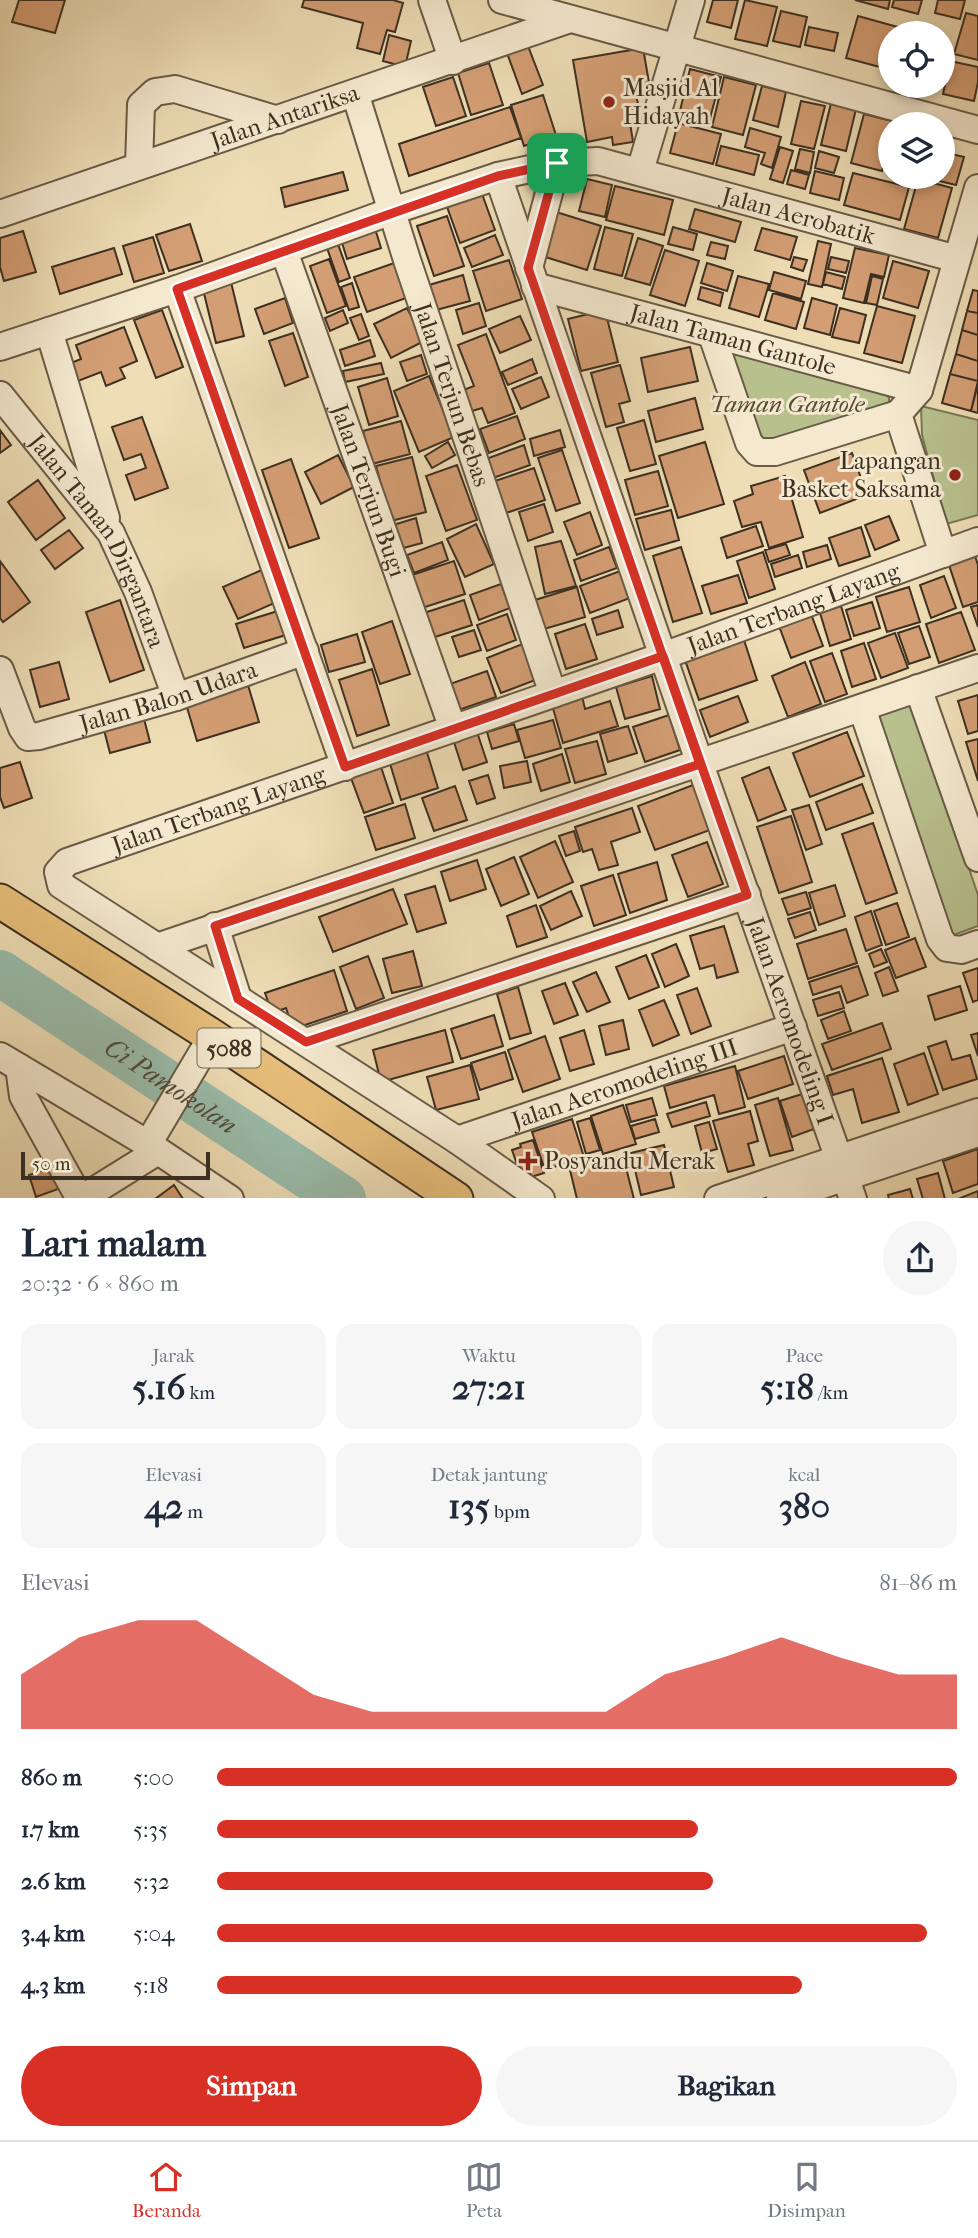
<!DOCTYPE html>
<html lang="id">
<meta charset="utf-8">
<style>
body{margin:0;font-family:"IM FELL French Canon",serif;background:#f6f6f7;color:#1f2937;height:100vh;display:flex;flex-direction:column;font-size:26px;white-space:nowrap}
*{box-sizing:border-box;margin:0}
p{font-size:23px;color:#747a83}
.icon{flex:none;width:38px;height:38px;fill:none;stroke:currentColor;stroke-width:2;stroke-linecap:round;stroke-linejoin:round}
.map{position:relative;height:1198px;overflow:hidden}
.side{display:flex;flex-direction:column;background:#fff;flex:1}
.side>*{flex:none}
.tools{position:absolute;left:878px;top:21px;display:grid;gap:14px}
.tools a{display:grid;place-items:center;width:77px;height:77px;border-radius:50%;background:#fff;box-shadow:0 4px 10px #0003;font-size:35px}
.scale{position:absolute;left:21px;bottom:18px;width:189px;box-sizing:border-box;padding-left:7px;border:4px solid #3d3022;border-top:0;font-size:19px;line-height:24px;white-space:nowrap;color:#3d3022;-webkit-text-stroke:5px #f4e9cf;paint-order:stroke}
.pin{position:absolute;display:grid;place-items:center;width:60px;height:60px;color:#fff;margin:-30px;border-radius:14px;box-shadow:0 4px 10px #0006}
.round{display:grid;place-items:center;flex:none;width:74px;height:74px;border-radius:37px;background:#f6f6f7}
.overview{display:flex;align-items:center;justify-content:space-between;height:119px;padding:0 21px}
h1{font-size:38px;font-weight:800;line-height:52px}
.metrics{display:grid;grid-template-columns:repeat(3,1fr);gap:10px;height:119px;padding:7px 21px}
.metrics div{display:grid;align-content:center;border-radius:18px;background:#f6f6f7;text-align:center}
.metrics b{font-size:35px;font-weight:800}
.metrics small{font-size:19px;font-weight:400}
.metrics p{font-size:19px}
.chart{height:196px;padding:14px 21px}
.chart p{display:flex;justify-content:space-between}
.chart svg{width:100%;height:126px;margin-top:7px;fill:#d93025;opacity:.7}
.primary-button{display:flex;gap:14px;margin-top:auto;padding:14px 21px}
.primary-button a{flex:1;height:80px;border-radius:42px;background:#d93025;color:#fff;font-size:28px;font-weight:800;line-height:80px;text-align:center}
.primary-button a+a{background:#f6f6f7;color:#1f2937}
ul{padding:0 21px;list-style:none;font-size:23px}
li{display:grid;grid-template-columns:112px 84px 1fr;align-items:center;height:52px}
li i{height:18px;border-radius:9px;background:#d93025}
.tabs{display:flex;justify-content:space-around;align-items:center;height:98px;border-top:2px solid #e0e1e3;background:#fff;font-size:19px;color:#747a83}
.tabs a{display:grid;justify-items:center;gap:4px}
.tabs .on{color:#d93025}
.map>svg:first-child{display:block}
.green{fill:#b8c18e;stroke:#7a7858;stroke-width:2}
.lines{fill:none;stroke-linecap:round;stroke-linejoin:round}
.river{stroke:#9abcaa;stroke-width:46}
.building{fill:#d49e74;stroke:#3d3022;stroke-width:2}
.minor-casing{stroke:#695b47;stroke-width:30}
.major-casing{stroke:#3d3022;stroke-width:37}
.minor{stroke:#f4e9cf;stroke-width:26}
.major{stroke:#e7be7a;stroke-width:33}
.route-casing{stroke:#fff;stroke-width:14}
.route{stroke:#d93025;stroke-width:9}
.poi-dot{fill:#8f2418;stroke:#f4e9cf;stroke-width:2.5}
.labels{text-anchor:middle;stroke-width:6;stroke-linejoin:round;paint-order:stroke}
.shield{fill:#f4e9cf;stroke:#746856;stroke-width:2}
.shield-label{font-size:23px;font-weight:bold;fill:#3d3022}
.poi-label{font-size:24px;fill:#3d3022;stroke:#f4e9cf;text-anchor:start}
.street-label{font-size:24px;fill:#3d3022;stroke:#f4e9cf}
.park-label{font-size:24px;font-style:italic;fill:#564d38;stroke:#f4e9cf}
.water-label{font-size:26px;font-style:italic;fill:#504c3d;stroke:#f4e9cf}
</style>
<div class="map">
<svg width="978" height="1199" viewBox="0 0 978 1199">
<rect width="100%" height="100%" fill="#eeddb5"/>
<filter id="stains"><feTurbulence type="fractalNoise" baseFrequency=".00286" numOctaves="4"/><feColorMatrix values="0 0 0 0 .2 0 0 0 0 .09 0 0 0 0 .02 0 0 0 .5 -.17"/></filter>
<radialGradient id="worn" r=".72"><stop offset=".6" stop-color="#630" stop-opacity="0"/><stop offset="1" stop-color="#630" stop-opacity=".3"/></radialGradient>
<path class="green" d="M731,352L885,393L889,398V405L767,443L761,437Z
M921,406L978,420V515L946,524L922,435Z
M913,703L978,895V926L951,936L876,716Z"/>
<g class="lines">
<path class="river" id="s1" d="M0,973L343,1199"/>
</g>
<path class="building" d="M19,0H65L55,33L12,22Z
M304,0H393L403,3L395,32L387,30L380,54L357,48L363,23L302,7Z
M713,0H738L731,28L707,22Z
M745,0L777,7L767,46L735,39Z
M855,0H890L888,9Z
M894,0H922L918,14L892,7Z
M938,0H965L960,19L935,13Z
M781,11L807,17L800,47L773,41Z
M966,13L978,16V60L954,54Z
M858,16L912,31L911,33H891V70L846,58Z
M809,27L838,33L834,51L805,45Z
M389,35L411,41L405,67L383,61Z
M528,46L543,85L522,94L507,53Z
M643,48L651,94L636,96L639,107L628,110L633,142L613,145L612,137L587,142L573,60Z
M950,61L978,67V82L974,101L943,94Z
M489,63L503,105L471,115L458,73Z
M690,69L721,77L709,122L679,115Z
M453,77L466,116L436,126L423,87Z
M724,77L756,85L743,135L712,127Z
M762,86L786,92L778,127L753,120Z
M543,95L556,135L524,146L511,105Z
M801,101L825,106L814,149L791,144Z
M831,103L856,109L846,151L821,145Z
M510,107L521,138L409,176L399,144Z
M864,114L896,122L891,124V140L882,171L851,163Z
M678,123L721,134L713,164L670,153Z
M750,128L781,137L772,168L761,164L765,153L745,147Z
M721,146L759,155L754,175L716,165Z
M780,147L793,151L783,183L770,179Z
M800,149L814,152L810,173L795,169Z
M819,151L839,157L834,173L815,168Z
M943,152L964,157L956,185L923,177H943Z
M791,170L809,175L805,189L787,184Z
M815,171L844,178L839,200L810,193Z
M343,172L348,190L285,207L281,188Z
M853,173L909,187L900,220L844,205Z
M587,179L612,185L605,217L579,211Z
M918,179L952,188L938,238L904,229Z
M615,186L673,200L664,235L606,220Z
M481,191L495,230L460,243L446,204Z
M695,209L741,222L735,242L689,229Z
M553,211L601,226L587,270L539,255Z
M447,216L464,266L434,276L417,226Z
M190,224L202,261L169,271L156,235Z
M374,225L381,248L347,259L340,236Z
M605,227L633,234L622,276L594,269Z
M673,227L697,234L693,250L668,244Z
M762,228L797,237L790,260L755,250Z
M23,231L36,272L4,281L0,267V238Z
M495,235L503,255L472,267L464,248Z
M153,237L164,273L134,282L123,246Z
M638,238L663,246L650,285L625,278Z
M818,241L831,244L822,287L808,284Z
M711,242L728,246L725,259L707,255Z
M338,244L350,278L339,282L327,248Z
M114,248L122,274L60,294L52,267Z
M855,248L889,255L884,277L871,274L864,303L843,298Z
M665,250L699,261L685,306L650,295Z
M794,257L807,260L803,271L791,267Z
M831,257L849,261L846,273L828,269Z
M329,259L346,306L327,313L310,266Z
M509,260L522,299L486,311L473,271Z
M893,261L929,271L918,308L883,298Z
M397,262L409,297L367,312L354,277Z
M707,263L733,271L727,291L701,283Z
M774,272L806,281L801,299L769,290Z
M826,272L845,277L842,289L823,284Z
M463,275L470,301L436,310L429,285Z
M738,276L769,284L759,317L729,308Z
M872,276L883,279L877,305L866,303Z
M230,278L244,336L216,343L202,285Z
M352,283L359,307L349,310L341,287Z
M701,287L723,293L720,306L698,299Z
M973,290L978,291V313L967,311Z
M773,293L804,302L796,329L765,320Z
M285,298L293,323L264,334L255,309Z
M812,298L837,305L830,335L804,328Z
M479,303L486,326L463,334L456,310Z
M877,306L915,316L902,363L864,353Z
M407,308L424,341L391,358L374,324Z
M840,308L866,315L859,343L832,337Z
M162,310L183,367L156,378L134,320Z
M343,310L348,323L330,331L325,318Z
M605,310L618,362L581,371L568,319Z
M967,311L978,313V335L962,330Z
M361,314L369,336L359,340L350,318Z
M520,316L531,340L500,353L489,329Z
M124,327L137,361L120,368L125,378L106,386L101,372L78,381L71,363L81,359L76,345Z
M962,330L978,335V361L956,354Z
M293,333L308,377L285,386L269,341Z
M486,334L515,413L488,423L482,408L469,412L461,391L474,386L458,345Z
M370,340L375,356L345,366L340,350Z
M690,347L698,381L648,392L641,358Z
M956,354L978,361V381L950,374Z
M421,355L427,374L407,381L400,362Z
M532,359L537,373L508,385L502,372Z
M381,363L384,374L345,382L343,371Z
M620,365L630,401L619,404L624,422L606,427L591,373Z
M950,374L978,381L971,411L942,403Z
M429,376L454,437L419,452L394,391Z
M541,377L549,397L521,409L512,389Z
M387,378L398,416L369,425L358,387Z
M978,384V413L971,411Z
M695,398L703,429L656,442L648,411Z
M517,416L525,439L489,453L480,429Z
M142,417L168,488L135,500L126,475L146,468L141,454L124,460L112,427Z
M644,420L656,464L630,471L617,428Z
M401,421L410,454L372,464L363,431Z
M0,430L11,445L0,453Z
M560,430L565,447L534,456L530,439Z
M448,442L455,455L432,468L425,456Z
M705,442L724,504L678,518L659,456Z
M524,445L530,465L493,478L486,459Z
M562,450L580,503L556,511L538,458Z
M852,453L867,495L820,513L804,470Z
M338,455L354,487L321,504L305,472Z
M412,457L426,512L391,521L376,466Z
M291,459L319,538L289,548L262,470Z
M457,465L477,520L446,531L426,476Z
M534,468L545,500L506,513L495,481Z
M658,471L668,506L635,515L625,480Z
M785,476L803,537L769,548L761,522L742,527L734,501L753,494L751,486Z
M38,480L65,518L36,540L8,502Z
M544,504L553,532L528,541L519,512Z
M671,510L679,540L645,550L636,519Z
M590,512L602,545L577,555L564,522Z
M889,516L899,540L875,550L865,525Z
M416,518L422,543L396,550L390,526Z
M476,524L494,564L465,577L447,539Z
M756,526L763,546L727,558L721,538Z
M861,527L870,556L839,566L829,538Z
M69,530L83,548L55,569L41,550Z
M561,541L576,586L545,594L535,547Z
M442,542L448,560L414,573L407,555Z
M786,544L790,555L769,562L765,550Z
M827,545L831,559L807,567L803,552Z
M609,547L617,568L581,581L574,560Z
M681,547L702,613L673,622L653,556Z
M763,552L775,589L749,598L737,561Z
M974,553L978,565V602L963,607L948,562Z
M798,555L802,568L775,577L771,564Z
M0,561L30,602L3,622L0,618Z
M454,561L465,594L419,609L409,576Z
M264,569L279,601L238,619L223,587Z
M620,571L630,598L590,613L580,586Z
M738,575L747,603L711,614L702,586Z
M944,576L956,608L931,618L920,585Z
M501,584L510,608L479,620L470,595Z
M577,587L585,617L544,629L535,600Z
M909,587L920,622L887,632L876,597Z
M120,600L144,670L110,682L86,612Z
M464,600L472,625L432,638L424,613Z
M872,602L880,628L854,636L846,610Z
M978,605V627L971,607Z
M841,606L851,639L830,646L820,613Z
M281,610L289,634L244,648L236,624Z
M618,610L623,627L597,635L592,619Z
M961,612L975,650L939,663L926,624Z
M507,614L516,640L487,651L477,625Z
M811,614L823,646L791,658L779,626Z
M392,621L410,674L380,684L362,632Z
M585,624L597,659L566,669L555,634Z
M919,626L930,657L909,664L898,633Z
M474,630L481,650L459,657L452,637Z
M895,633L908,668L881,678L868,643Z
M357,634L365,662L329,672L321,645Z
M744,640L757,680L699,700L685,660Z
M525,643L538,679L501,693L487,658Z
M864,643L876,679L852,687L841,651Z
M832,653L847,694L825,702L810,661Z
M59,662L69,699L40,707L30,670Z
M805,662L821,704L788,717L772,676Z
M372,669L389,725L357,736L339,680Z
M487,671L496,697L456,711L447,685Z
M652,676L660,709L625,719L616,687Z
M248,685L259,722L197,741L186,704Z
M978,695V731L968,734L958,701Z
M582,696L585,709L610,701L618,726L563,743L552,705Z
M738,696L748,722L710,737L700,710Z
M143,715L150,742L110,753L103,726Z
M669,715L680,750L645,762L633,727Z
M553,720L561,748L525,758L517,730Z
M514,724L519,741L492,749L487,732Z
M628,726L637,753L608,762L600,734Z
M476,729L487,762L463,770L452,736Z
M847,732L864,776L810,797L793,753Z
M978,739V781L966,742Z
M597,741L606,774L575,783L565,749Z
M425,746L438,788L401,800L388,757Z
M562,754L570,782L541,791L533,764Z
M527,761L531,782L504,788L500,766Z
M20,762L32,798L4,808L0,797V768Z
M381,767L393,803L364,813L351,778Z
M769,767L786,810L758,821L742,778Z
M488,775L495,798L477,804L469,781Z
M862,784L873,813L826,830L816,802Z
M693,785L710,830L655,850L638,806Z
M455,786L467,820L434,831L422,798Z
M405,804L415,838L376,850L365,817Z
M809,805L822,844L806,850L792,810Z
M632,808L640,832L611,842L618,865L599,870L592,849L583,852L575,827Z
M791,816L812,882L779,893L757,827Z
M873,823L897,893L866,904L842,834Z
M574,831L580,851L566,856L559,836Z
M555,841L573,882L538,898L520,857Z
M707,842L723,884L688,897L672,855Z
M514,857L529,894L501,906L486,869Z
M477,860L486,889L450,901L441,872Z
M657,862L667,900L630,913L618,874Z
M613,875L626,915L594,926L581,886Z
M835,885L845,916L819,925L809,893Z
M435,886L446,923L417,932L405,895Z
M393,889L407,924L333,952L319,917Z
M571,891L582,916L551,930L540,906Z
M806,892L811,908L788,915L782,899Z
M897,903L909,937L886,945L874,911Z
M536,905L547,937L517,947L507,916Z
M871,911L882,945L866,951L855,917Z
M810,912L816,930L795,938L788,919Z
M724,926L738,972L717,978L714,965L700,969L690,936Z
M846,929L857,963L808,979L797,944Z
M915,938L926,967L896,978L885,950Z
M676,944L689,976L665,987L652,954Z
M881,949L887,962L874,967L869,954Z
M413,951L422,986L392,993L383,959Z
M646,955L659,987L629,999L616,967Z
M368,956L384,998L356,1009L340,967Z
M858,966L868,995L847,1003L841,986L813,995L809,982Z
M889,967L898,991L883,996L875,973Z
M978,968V1000L973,1002L963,973Z
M334,970L347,1011L293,1029L286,1008L272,1013L265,993Z
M596,972L610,1002L587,1012L573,982Z
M565,983L578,1015L554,1024L542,991Z
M960,986L967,1010L935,1020L928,996Z
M518,987L531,1033L510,1039L497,994Z
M697,988L711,1026L691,1034L677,995Z
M839,992L844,1008L818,1016L813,1000Z
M664,1000L679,1035L653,1046L639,1010Z
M844,1011L851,1031L828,1039L821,1020Z
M494,1015L503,1046L461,1059L451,1029Z
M623,1020L629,1049L606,1055L599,1026Z
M882,1023L891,1049L832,1070L822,1044Z
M445,1030L453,1062L381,1082L373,1050Z
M584,1030L594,1064L570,1071L560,1038Z
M978,1033V1056L971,1035Z
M545,1036L560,1079L523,1092L508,1050Z
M946,1041L952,1060L970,1055L977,1079L943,1090L928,1047Z
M505,1052L513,1079L480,1090L471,1063Z
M924,1053L938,1094L908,1105L894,1064Z
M784,1056L793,1084L748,1099L738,1071Z
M882,1058L899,1112L862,1123L853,1089L833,1095L827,1076Z
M470,1065L479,1099L436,1110L427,1077Z
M735,1066L745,1107L719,1114L714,1095L670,1108L664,1086Z
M802,1094L814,1129L792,1137L780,1101Z
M652,1098L657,1115L631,1122L626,1105Z
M778,1098L793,1150L770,1156L755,1105Z
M706,1102L710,1116L672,1127L667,1114Z
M623,1105L636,1144L603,1154L591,1116Z
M750,1111L758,1141L748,1144L754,1165L728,1172L713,1121Z
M590,1118L600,1150L586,1154L577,1122Z
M572,1119L584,1157L545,1170L532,1132Z
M655,1119L659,1132L635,1139L631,1126Z
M709,1122L717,1149L702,1153L695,1126Z
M533,1140L544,1173L531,1177L530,1173L521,1176L512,1150L521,1147L520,1144Z
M664,1145L674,1187L641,1195L631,1153Z
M978,1149V1184L953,1193L943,1161Z
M623,1156L634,1199H577L570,1170Z
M54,1166L61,1188L36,1197L29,1175Z
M938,1173L945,1199H923L917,1179Z
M174,1185L183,1199H155Z
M910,1189L913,1199H889L888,1195Z
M978,1191V1199H958Z"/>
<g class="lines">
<defs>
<g id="minor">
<path d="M432,0L453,61"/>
<path d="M502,0L978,130"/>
<path id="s2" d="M355,93L407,260L553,694"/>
<path d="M139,166L141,105L155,92L175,89L278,120"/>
<path d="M640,171L691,0"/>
<path id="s3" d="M498,176L700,764L853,1199"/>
<path id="s4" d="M0,214L570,19"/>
<path id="s5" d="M284,251L453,729"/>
<path d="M529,268L557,163"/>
<path id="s6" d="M535,286L919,390"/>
<path d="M177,289L345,767"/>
<path d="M49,331L106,518"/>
<path d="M712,335L749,443L757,452H775L898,414"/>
<path id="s7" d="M0,347L177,289L392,211L498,176L557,163L598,161L957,259"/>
<path id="s8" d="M0,395L111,533L138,592L176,697"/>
<path d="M943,554L898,414L919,390L978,188"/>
<path id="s9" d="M0,670L22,728L28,737L39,736L176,697L305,651"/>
<path d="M918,688L978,858"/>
<path d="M862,708L940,939L947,948L961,950L978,944"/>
<path d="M215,926L238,999"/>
<path d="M157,947L978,668"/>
<path d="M306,1042L747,895"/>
<path d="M0,1056L148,1144L230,1199"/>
<path d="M19,1067L23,1096L80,1199"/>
<path id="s10" d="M457,1140L793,1027"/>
<path d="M148,1144L212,1036"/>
<path d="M81,1199L158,1151"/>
<path id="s11" d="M541,1199L457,1140L61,885L58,872L67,862L663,656L978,541"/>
<path d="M718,1199L978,1112"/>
<path d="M780,1199L978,1133"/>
</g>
<path id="major" d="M0,901L212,1036L456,1199"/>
</defs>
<use href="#minor" class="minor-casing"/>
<use href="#major" class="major-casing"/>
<use href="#minor" class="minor"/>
<use href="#major" class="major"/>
</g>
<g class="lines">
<defs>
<path id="route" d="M557,163L498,176L177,289L345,767L663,656L747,895L306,1042L238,999L215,926L700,764L528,268L557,163"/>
</defs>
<use href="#route" class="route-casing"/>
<use href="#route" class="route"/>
</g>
<g class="poi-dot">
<circle cx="609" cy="102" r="7"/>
<circle cx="955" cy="475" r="7"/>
<path d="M524.5 1150.5h7v7h7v7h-7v7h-7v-7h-7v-7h7z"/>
</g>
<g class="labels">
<rect class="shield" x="197.5" y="1028.5" width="63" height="39" rx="5"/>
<g class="shield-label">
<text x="229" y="1056">5088</text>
</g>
<g class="poi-label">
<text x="623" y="96">Masjid Al<tspan x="623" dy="28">Hidayah</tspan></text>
<text x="941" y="469" text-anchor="end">Lapangan<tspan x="941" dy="28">Basket Saksama</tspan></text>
<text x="544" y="1169">Posyandu Merak</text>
</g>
<g class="street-label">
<text dy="8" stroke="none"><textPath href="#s4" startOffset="301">Jalan Antariksa</textPath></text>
<text dy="8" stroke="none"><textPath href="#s7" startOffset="836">Jalan Aerobatik</textPath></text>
<text dy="8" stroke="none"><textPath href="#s6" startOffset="205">Jalan Taman Gantole</textPath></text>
<text dy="8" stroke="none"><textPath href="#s2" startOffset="317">Jalan Terjun Bebas</textPath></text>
<text dy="8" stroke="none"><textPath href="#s5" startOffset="254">Jalan Terjun Bugi</textPath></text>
<text dy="8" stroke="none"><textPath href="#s8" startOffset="177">Jalan Taman Dirgantara</textPath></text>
<text dy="8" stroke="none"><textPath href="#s11" startOffset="1370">Jalan Terbang Layang</textPath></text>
<text dy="8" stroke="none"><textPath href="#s9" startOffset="219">Jalan Balon Udara</textPath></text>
<text dy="8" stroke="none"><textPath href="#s11" startOffset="761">Jalan Terbang Layang</textPath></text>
<text dy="8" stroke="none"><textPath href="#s3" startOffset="894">Jalan Aeromodeling I</textPath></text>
<text dy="8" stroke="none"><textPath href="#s10" startOffset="177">Jalan Aeromodeling III</textPath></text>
</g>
<g class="park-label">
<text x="787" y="412">Taman Gantole</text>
</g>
<g class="water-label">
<text dy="9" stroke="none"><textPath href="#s1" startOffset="205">Ci Pamokolan</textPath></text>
</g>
</g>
<rect width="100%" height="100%" filter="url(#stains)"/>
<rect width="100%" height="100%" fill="url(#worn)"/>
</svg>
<div class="tools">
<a><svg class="icon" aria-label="locate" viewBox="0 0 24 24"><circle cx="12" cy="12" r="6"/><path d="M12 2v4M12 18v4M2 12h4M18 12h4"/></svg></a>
<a><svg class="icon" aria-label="layers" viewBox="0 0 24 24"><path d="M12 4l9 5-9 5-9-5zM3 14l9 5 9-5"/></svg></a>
</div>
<div class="scale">50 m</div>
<div class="pin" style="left:557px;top:163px;background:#1e9e55"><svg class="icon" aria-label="arrive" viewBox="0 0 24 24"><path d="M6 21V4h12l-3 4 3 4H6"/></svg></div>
</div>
<section class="side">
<div class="overview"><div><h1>Lari malam</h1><p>20:32 · 6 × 860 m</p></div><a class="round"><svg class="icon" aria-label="share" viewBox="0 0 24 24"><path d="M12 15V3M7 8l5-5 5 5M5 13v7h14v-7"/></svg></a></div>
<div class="metrics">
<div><p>Jarak</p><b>5.16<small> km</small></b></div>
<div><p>Waktu</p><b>27:21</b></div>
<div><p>Pace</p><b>5:18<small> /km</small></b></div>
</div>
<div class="metrics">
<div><p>Elevasi</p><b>42<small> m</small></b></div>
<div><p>Detak jantung</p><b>135<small> bpm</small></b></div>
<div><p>kcal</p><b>380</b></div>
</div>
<div class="chart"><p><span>Elevasi</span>81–86 m</p>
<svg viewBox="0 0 160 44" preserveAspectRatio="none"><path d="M0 44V25L10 12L20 6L30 6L40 19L50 32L60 38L70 38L80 38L90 38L100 38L110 25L120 19L130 12L140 19L150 25L160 25V44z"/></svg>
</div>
<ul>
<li><b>860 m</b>5:00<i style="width:100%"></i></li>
<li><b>1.7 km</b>5:35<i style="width:65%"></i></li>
<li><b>2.6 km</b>5:32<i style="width:67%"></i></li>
<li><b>3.4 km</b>5:04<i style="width:96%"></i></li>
<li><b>4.3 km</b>5:18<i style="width:79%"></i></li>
</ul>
<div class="primary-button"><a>Simpan</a><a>Bagikan</a></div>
</section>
<nav class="tabs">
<a class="on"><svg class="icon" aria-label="home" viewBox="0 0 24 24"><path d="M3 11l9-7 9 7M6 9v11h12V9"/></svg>Beranda</a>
<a><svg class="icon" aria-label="map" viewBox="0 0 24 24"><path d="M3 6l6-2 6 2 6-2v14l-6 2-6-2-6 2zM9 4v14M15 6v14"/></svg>Peta</a>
<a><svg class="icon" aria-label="saved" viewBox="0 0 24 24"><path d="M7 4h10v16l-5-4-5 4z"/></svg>Disimpan</a>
</nav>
